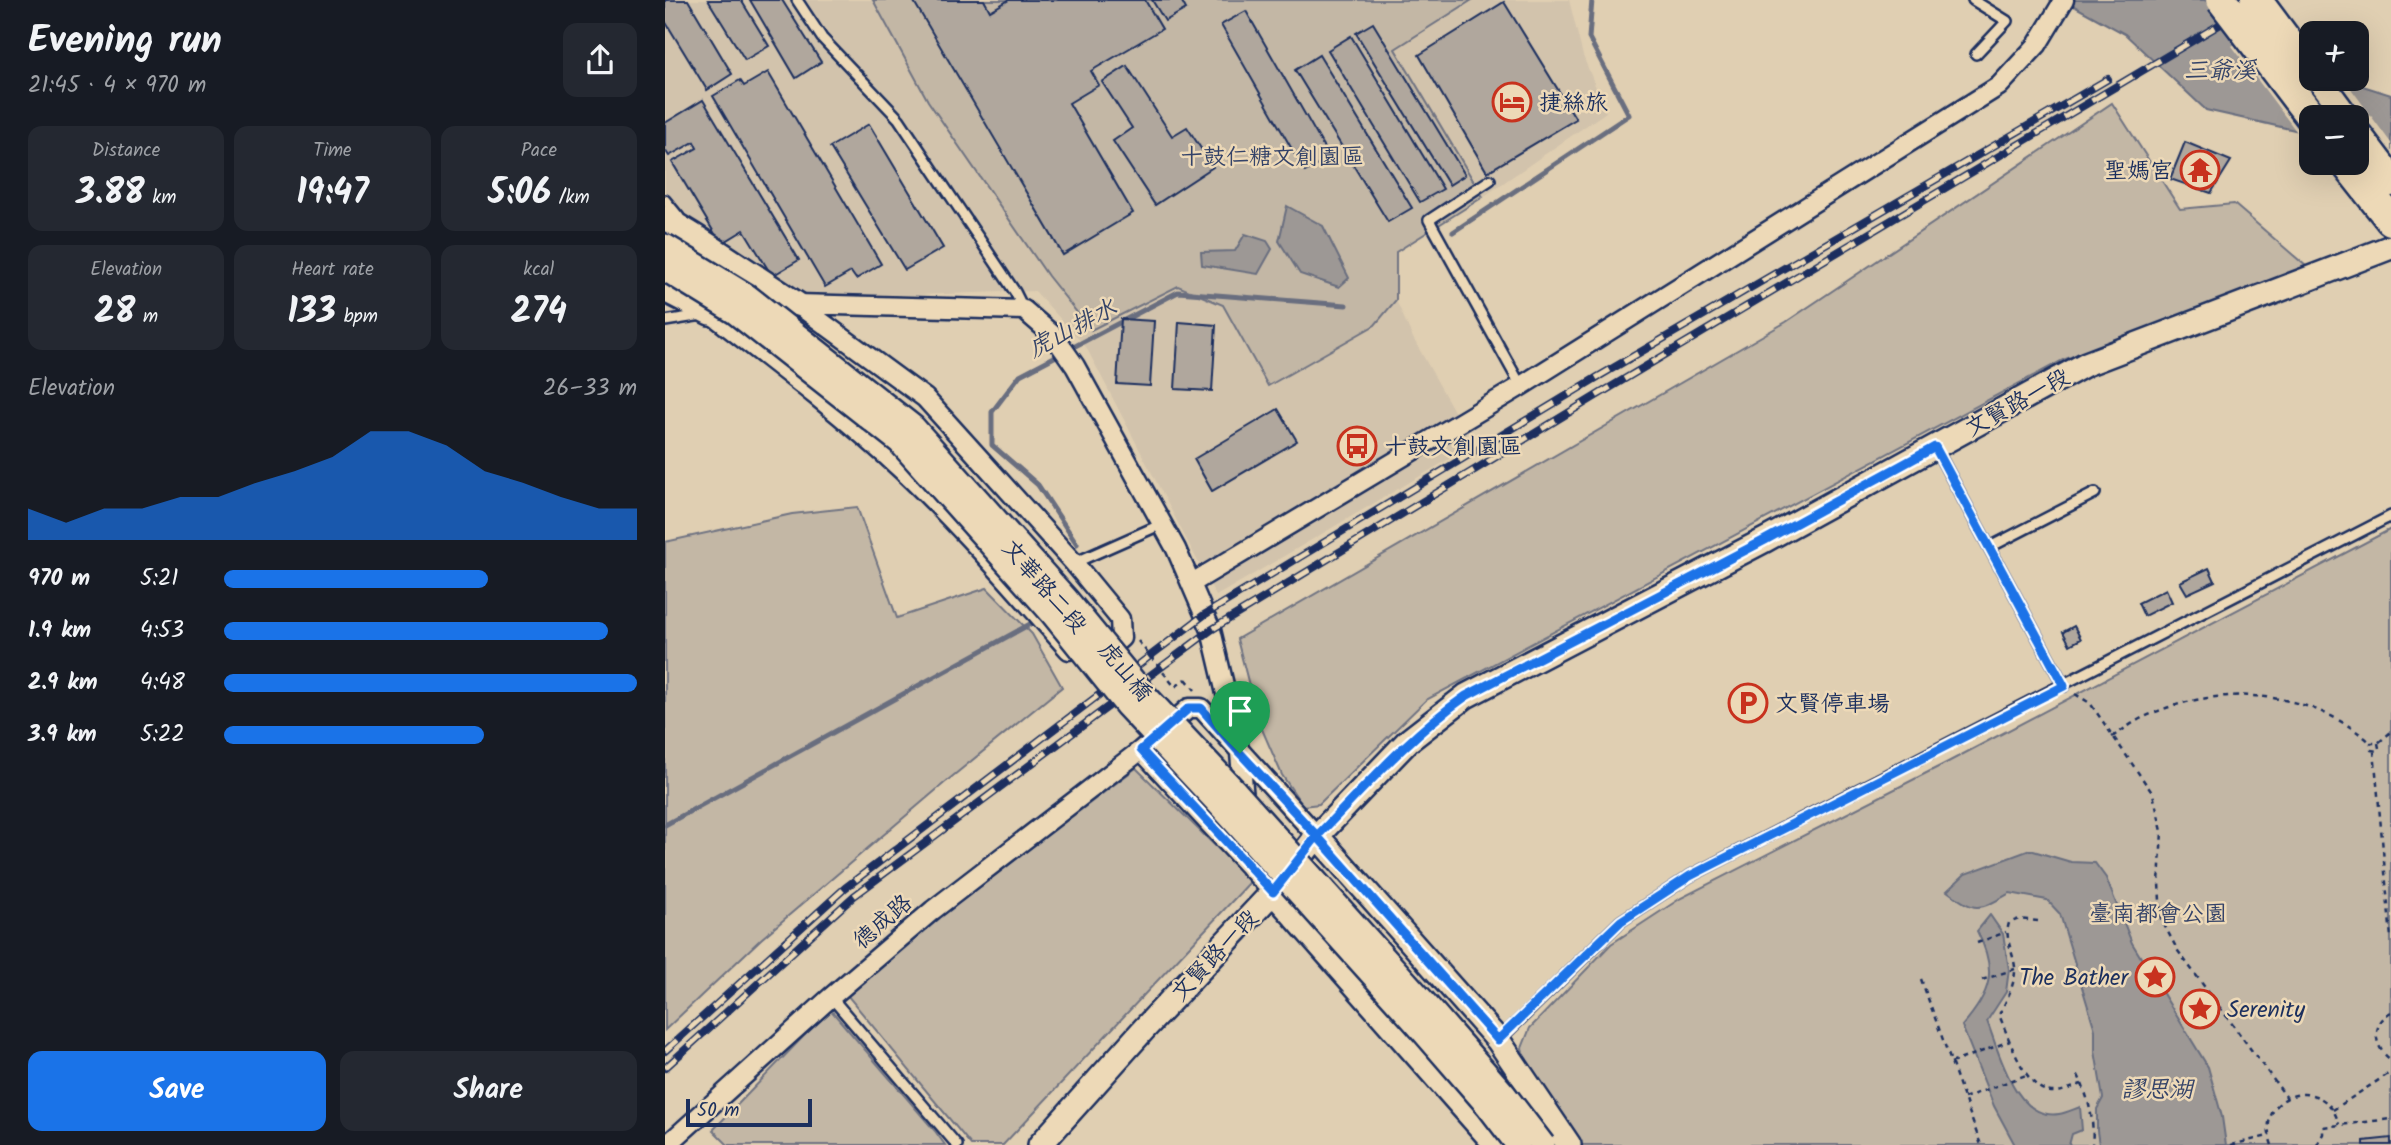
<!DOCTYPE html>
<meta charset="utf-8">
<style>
body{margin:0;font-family:Kalam,"LXGW WenKai TC",sans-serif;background:#242831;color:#f1f3f6;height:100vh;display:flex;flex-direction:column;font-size:26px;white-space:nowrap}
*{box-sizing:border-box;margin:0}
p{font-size:23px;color:#9ea1a6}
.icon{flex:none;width:38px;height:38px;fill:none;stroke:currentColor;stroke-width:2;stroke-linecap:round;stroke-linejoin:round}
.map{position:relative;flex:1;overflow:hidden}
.side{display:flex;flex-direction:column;background:#171b24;width:665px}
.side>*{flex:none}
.buttons{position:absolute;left:1634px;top:21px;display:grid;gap:14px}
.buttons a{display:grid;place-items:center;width:70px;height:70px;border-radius:14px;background:#171b24;box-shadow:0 7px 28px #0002;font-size:35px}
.scale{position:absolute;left:21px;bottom:18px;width:126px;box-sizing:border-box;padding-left:7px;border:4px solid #1b2f5e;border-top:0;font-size:19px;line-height:24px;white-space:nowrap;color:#1b2f5e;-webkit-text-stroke:5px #edd9b7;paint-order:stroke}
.pin{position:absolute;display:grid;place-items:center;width:60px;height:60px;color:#fff;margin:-72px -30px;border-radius:50% 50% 50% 0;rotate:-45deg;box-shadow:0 0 7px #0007}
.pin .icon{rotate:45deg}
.round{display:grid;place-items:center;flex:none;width:74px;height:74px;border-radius:14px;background:#242831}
.summary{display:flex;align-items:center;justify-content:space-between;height:119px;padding:0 28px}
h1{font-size:38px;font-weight:800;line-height:52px}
.figures{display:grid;grid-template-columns:repeat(3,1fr);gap:10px;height:119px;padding:7px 28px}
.figures div{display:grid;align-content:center;border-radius:14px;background:#242831;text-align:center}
.figures b{font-size:35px;font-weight:800}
.figures small{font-size:19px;font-weight:400}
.figures p{font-size:19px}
.chart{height:196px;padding:14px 28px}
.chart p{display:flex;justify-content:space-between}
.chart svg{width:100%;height:126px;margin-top:7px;fill:#1a73e8;opacity:.7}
.cta{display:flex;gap:14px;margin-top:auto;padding:14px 28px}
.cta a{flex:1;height:80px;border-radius:14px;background:#1a73e8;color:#fff;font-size:28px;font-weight:800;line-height:80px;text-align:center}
.cta a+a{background:#242831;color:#f1f3f6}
ul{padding:0 28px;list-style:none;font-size:23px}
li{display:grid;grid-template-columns:112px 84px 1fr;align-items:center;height:52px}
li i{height:18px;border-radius:9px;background:#1a73e8}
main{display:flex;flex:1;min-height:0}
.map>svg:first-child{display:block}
.built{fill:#d2c3ac}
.green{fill:#c3b7a5;stroke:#6f7382;stroke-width:2}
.water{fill:#9d9895;stroke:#696e7f;stroke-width:2}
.pier{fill:#e0cfb2}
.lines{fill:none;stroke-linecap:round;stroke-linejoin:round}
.stream{stroke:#696e7f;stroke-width:5}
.building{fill:#b0a79d;stroke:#1b2f5e;stroke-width:2}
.service-casing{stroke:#1b2f5e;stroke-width:14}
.minor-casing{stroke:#1b2f5e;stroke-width:23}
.tertiary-casing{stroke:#1b2f5e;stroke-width:28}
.trunk-casing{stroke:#1b2f5e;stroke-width:35}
.path{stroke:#1b2f5e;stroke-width:2.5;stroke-dasharray:5 5;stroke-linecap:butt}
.service{stroke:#edd9b7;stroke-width:9}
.minor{stroke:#edd9b7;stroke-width:18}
.tertiary{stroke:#edd9b7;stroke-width:23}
.trunk{stroke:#edd9b7;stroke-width:30}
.rail-casing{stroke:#1b2f5e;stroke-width:8}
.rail{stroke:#edd9b7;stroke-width:5;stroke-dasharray:16;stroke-linecap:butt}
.tertiary-bridge-casing{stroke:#1b2f5e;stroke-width:28;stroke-linecap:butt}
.trunk-bridge-casing{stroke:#1b2f5e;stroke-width:35;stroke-linecap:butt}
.path-bridge{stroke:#1b2f5e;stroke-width:2.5;stroke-dasharray:5 5;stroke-linecap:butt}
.tertiary-bridge{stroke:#edd9b7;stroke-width:23}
.trunk-bridge{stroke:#edd9b7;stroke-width:30}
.route-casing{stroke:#fff;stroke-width:14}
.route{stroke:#1a73e8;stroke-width:9}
.labels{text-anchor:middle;stroke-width:5;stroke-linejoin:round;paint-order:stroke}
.poi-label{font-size:23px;fill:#1b2f5e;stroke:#edd9b7;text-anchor:start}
.park-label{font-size:23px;fill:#344369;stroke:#edd9b7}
.street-label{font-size:23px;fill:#1b2f5e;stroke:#edd9b7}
.water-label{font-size:24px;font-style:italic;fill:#354469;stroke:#edd9b7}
</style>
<main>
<section class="side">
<div class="summary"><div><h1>Evening run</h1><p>21:45 · 4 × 970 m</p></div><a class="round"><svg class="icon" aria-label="share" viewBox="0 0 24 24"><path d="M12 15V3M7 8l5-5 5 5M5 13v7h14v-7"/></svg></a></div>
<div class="figures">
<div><p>Distance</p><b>3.88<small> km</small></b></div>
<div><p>Time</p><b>19:47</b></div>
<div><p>Pace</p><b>5:06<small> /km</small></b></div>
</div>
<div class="figures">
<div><p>Elevation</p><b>28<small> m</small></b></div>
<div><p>Heart rate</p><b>133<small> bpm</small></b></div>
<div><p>kcal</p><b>274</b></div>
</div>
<div class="chart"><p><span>Elevation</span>26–33 m</p>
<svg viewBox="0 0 160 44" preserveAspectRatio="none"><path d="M0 44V33L10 38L20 33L30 33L40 29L50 29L60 24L70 20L80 15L90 6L100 6L110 11L120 20L130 24L140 29L150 33L160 33V44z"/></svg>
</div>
<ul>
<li><b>970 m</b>5:21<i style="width:64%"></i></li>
<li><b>1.9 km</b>4:53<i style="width:93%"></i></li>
<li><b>2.9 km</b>4:48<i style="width:100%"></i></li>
<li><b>3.9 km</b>5:22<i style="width:63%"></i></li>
</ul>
<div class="cta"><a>Save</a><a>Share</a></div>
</section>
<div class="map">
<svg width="1726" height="1145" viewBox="0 0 1726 1145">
<rect width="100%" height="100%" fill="#e0cfb2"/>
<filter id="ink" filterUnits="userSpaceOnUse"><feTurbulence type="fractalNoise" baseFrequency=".0143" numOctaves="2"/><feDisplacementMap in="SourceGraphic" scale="14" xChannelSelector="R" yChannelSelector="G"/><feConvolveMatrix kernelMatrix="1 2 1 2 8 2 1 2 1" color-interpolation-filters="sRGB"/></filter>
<g filter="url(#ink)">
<path class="built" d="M0,0H904L918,56L941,112L818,197L731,252V300L748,338L808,445L551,596L421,347L370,291L126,299L35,231L0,194Z"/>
<path class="green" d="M208,0H807L730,49L818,197L731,252V300L710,325L603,386L558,305L513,286L426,330L383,276L263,101Z
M1447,103L1515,209L1569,204L1642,267L1398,360L761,700L654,804L638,806L617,775L593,720L572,639L1121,322Z
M192,507L232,618L322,588L367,634L397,687L283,780L96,939L0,1030V542L127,514Z
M1726,529V1145H917L862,1074L857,1048L865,1028L946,944L1016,898L1283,762Z
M471,768L586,881L338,1145H306L182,995L271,920Z
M165,1009L270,1131L280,1145H63L48,1130Z"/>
<path class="water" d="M1398,0H1540L1593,53L1647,79H1676L1726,95V149L1692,117H1647V134L1541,110L1460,34Z
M622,206L658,226L684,278L674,287L635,274L614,241Z
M580,234L602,241L607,249L593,274L537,265L536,252L570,251Z
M1365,850L1406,862L1430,863L1441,878L1467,943L1543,1067L1557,1117L1561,1145H1434L1432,1131V1109L1438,1098L1430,1051V1030L1395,914L1382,900L1345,893C1313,911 1312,913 1282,891L1300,874Z
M1325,915L1338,934L1344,969L1341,992L1322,1021C1334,1052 1350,1121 1394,1114C1401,1113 1409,1109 1415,1107L1417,1130L1407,1134L1404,1145H1350L1329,1106L1297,1026C1326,993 1333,971 1312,931Z"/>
<path class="pier" d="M1581,36L1647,79H1679L1726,143V152L1692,148V117H1647V138L1634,135L1567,46Z"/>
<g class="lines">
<path class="stream" d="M788,232L964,115L924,38L927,0
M412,544L373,485L327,445V412L355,375L513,292L681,305
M0,825L367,623"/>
</g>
<path class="building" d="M0,0H23L67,74L42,90L0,21Z
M43,0H76L104,46L80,60Z
M85,0H117L156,62L131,78Z
M248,0H319L325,11L344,0H480L497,29L426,71L434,85L404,103L468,213L398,255Z
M487,0H516L521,9L500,21Z
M839,2L911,119L822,172L754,55Z
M581,11L665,158L640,172L556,25Z
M708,23L800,175L784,185L691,33Z
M686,36L778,189L755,202L663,50Z
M654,55L747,208L723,222L630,70Z
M462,66L507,136L522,127L548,167L490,205L448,141L467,128L437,82Z
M103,72L216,264L191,279L186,272L160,287L48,96L75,80L79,86Z
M38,100L134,260L107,276L79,230L56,244L7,162L32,148L29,142L4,156L0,150V123Z
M204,124L278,248L240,270L165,147Z
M1520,142L1566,161L1546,193L1505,179Z
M456,319L489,321L485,386L452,384Z
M514,322L551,325L547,391L510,389Z
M613,409L632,441L547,491L529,459Z
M1544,568L1550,581L1522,594L1515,582Z
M1501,589L1507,602L1479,616L1473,603Z
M1409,626L1416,639L1405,645L1398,632Z
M1726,1138V1145H1699V1141Z"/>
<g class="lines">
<defs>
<path id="service" d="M132,0L157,38L234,119L350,292L359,310
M1308,0L1342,21L1311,54
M825,180L764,220L856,386
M0,200L14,217
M0,321L37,315
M1270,447L1399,686
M1325,547L1430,493
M409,563L497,524
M166,997L292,1145
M835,1039L956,921L1025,876L1726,516"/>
<path id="minor" d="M132,304L260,398L409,563L455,619L456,638L435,656
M132,304L359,310L389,336L410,366L511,549L546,630L575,753L585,868
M45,313C111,364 177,414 238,471C297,527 350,589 404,650
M527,583L856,386L1334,86L1372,45L1399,0
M608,892L476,750L524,708H536L652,836
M2,1145L166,997L268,910L476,750"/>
<path id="tertiary" d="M0,218L31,237L132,304
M0,290L45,313
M652,836L833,1040L904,1145
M608,892L831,1145
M375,1145L479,1029L608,892L652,836L743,741L801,696L1100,540L1421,364L1726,247"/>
<path id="trunk" d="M1650,79L1678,117
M1692,136L1726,181
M1681,163L1726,220"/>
</defs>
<use href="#service" class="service-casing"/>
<use href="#minor" class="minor-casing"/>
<use href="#tertiary" class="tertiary-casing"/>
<use href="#trunk" class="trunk-casing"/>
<path class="path" d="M521,679L530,690
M1410,694L1425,703L1488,794L1497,831L1494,883L1496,919L1513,951L1622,1098
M1447,737C1458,730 1468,722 1479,717C1552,683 1644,688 1706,743
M1713,743L1714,748L1712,751L1706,750V743H1713L1726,732
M1709,751L1726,938
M1373,921L1354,919L1344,923C1339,938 1348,951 1350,967C1351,983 1341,1001 1334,1015C1344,1037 1360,1094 1390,1092C1399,1092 1409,1086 1417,1084
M1312,943L1341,932
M1256,979L1316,1145
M1317,980L1350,969
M1726,1012C1706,1024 1708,1047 1726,1060
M1286,1063L1345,1041
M1413,1075C1423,1096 1430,1121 1427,1145
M1299,1098L1361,1075
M1668,1110L1726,1072
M1566,1145L1603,1136
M1607,1145C1587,1094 1661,1071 1674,1125
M1652,1145L1658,1134V1127L1726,1119"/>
<use href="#service" class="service"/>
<use href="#minor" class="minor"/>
<use href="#tertiary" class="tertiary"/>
<use href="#trunk" class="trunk"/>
<defs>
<path id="rail" d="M0,1051L180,888L539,615L931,378L1443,79
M0,1068L189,896L546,630L936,393L1596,0"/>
</defs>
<use href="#rail" class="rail-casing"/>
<use href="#rail" class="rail"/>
<defs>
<path id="tertiary-bridge" d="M0,246L82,296L248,427L402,600L478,693L568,789L766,1010L839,1094L878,1145
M0,269L70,312L235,442L387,613L462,706L553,803L751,1023L823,1106L853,1145"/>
<path id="trunk-bridge" d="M1557,0L1647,118
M1591,0L1647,75"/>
</defs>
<use href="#tertiary-bridge" class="tertiary-bridge-casing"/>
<use href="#trunk-bridge" class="trunk-bridge-casing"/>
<path class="path-bridge" d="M473,641L510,687L521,679"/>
<use href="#tertiary-bridge" class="tertiary-bridge"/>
<use href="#trunk-bridge" class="trunk-bridge"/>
</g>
</g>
<g class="lines" filter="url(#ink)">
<defs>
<path id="route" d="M575,753L536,708H524L476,750L608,892L652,836L833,1040L956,921L1025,876L1399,686L1270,447L1100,540L801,696C744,736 700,787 652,836L575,753"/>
</defs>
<use href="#route" class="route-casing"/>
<use href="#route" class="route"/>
</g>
<defs>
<symbol id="hotel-ring" viewBox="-11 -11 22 22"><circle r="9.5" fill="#edd9b7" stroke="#c8321e" stroke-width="1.5"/><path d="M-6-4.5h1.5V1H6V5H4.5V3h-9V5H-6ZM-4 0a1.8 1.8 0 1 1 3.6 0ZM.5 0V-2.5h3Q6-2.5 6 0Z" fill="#c8321e"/></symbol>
<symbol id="temple-ring" viewBox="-11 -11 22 22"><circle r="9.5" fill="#edd9b7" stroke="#c8321e" stroke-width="1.5"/><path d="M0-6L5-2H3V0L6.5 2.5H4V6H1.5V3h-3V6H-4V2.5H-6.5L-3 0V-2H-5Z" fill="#c8321e"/></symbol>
<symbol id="bus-ring" viewBox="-11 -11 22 22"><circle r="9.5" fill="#edd9b7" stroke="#c8321e" stroke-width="1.5"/><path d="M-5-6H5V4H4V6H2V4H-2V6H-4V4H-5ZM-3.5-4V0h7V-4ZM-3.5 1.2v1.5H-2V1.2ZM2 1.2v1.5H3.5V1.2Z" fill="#c8321e"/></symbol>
<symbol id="parking-ring" viewBox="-11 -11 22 22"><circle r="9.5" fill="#edd9b7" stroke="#c8321e" stroke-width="1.5"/><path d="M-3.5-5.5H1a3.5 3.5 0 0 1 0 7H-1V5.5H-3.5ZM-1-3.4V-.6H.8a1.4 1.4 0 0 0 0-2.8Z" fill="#c8321e"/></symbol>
<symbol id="sight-ring" viewBox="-11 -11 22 22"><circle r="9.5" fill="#edd9b7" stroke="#c8321e" stroke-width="1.5"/><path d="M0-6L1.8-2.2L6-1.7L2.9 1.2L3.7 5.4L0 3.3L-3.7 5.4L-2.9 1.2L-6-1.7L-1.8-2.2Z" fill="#c8321e"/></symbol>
</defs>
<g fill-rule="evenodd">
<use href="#hotel-ring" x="825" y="80" width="44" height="44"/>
<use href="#temple-ring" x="1513" y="148" width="44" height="44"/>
<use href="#bus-ring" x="670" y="424" width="44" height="44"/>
<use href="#parking-ring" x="1061" y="681" width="44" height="44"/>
<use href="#sight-ring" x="1468" y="955" width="44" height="44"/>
<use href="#sight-ring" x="1513" y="987" width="44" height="44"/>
</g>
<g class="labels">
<g class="poi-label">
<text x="874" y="110">捷絲旅</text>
<text x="1508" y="178" text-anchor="end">聖媽宮</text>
<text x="719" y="454">十鼓文創園區</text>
<text x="1110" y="711">文賢停車場</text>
<text x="1463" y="985" text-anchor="end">The Bather</text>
<text x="1562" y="1017">Serenity</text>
</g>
<g class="park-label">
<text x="607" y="164">十鼓仁糖文創園區</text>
<text x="1493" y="921">臺南都會公園</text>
</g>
<g class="street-label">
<text transform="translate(1352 402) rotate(-29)" y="8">文賢路一段</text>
<text transform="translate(380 586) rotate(49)" y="8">文華路二段</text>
<text transform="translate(461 671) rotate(50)" y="8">虎山橋</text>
<text transform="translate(217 921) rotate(-41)" y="8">德成路</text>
<text transform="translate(549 955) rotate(-47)" y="8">文賢路一段</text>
</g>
<g class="water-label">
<text x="1555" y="78">三爺溪</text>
<text transform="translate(407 328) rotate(-28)" y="8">虎山排水</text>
<text x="1492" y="1097">謬思湖</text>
</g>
</g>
</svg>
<div class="buttons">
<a>+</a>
<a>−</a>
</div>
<div class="scale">50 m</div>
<div class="pin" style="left:575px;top:753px;background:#1e9e55"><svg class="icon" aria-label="arrive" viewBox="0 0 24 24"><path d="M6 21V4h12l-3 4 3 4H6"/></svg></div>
</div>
</main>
